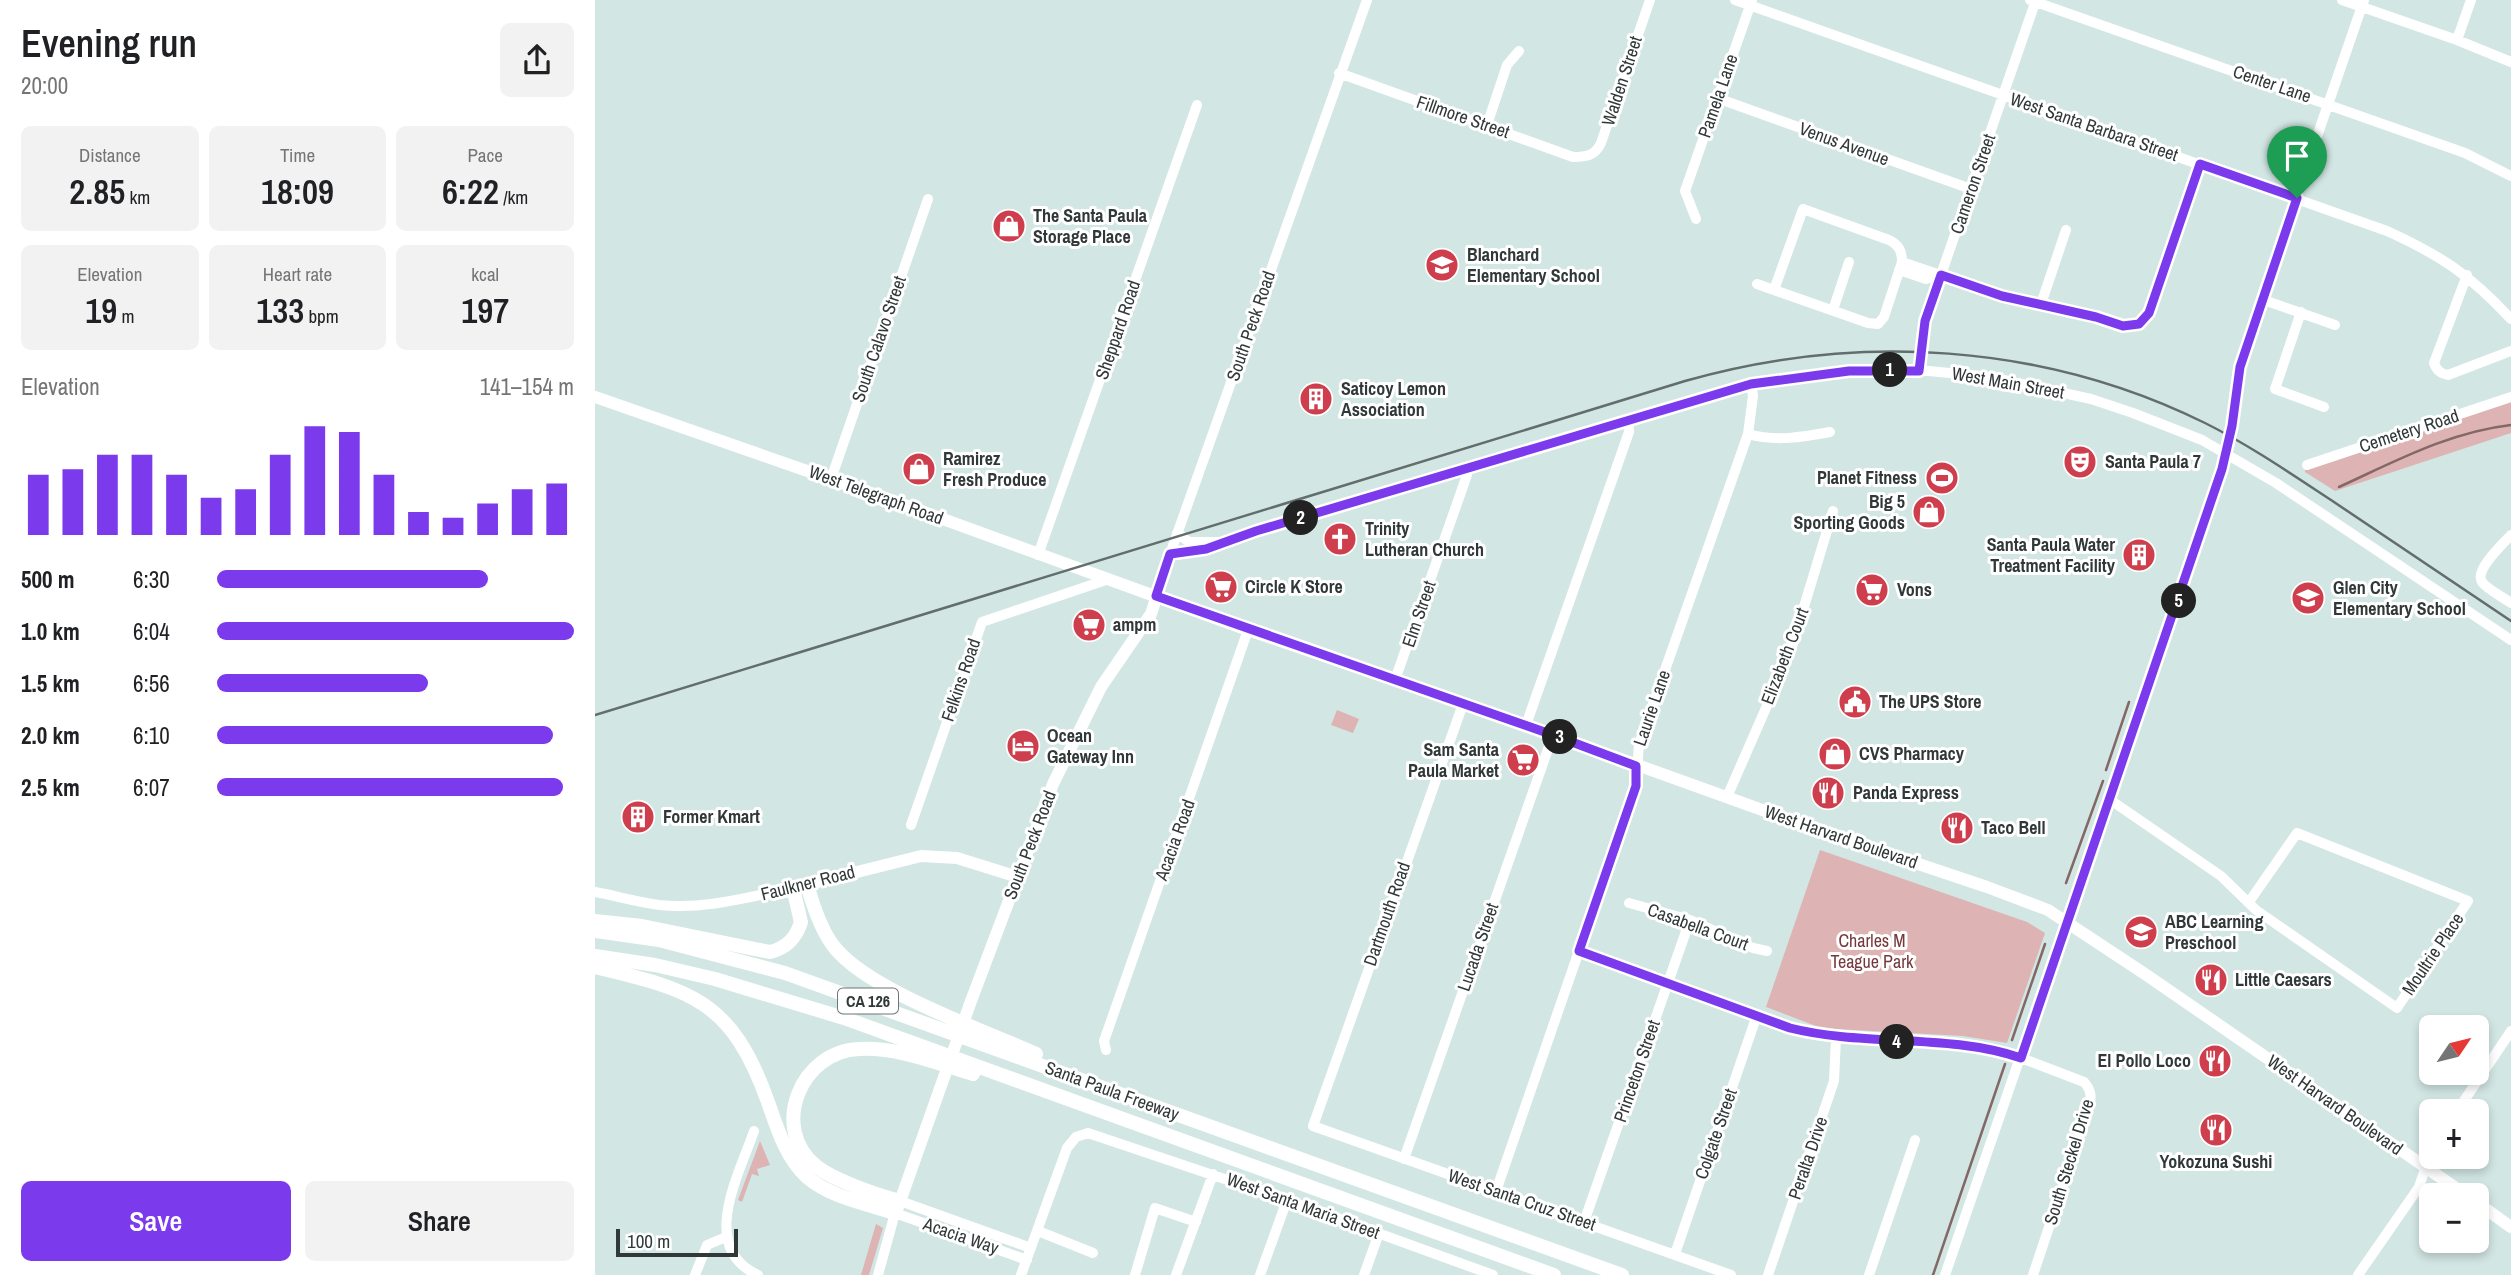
<!DOCTYPE html>
<meta charset="utf-8">
<style>
body{margin:0;font-family:"Archivo Narrow",sans-serif;background:#f2f2f2;color:#202124;height:100vh;display:flex;flex-direction:column;font-size:26px;white-space:nowrap}
*{box-sizing:border-box;margin:0}
p{font-size:23px;color:#757577}
.icon{flex:none;width:38px;height:38px;fill:none;stroke:currentColor;stroke-width:2;stroke-linecap:round;stroke-linejoin:round}
.map{position:relative;flex:1;overflow:hidden}
.sheet{display:flex;flex-direction:column;background:#fff;width:595px}
.sheet>*{flex:none}
.needle{width:46px;rotate:55deg}
.fabs{position:absolute;left:1824px;top:1015px;display:grid;gap:14px}
.fabs a{display:grid;place-items:center;width:70px;height:70px;border-radius:10px;background:#fff;box-shadow:0 4px 10px #0003;font-size:35px}
.scale{position:absolute;left:21px;bottom:18px;width:122px;box-sizing:border-box;padding-left:7px;border:4px solid #313938;border-top:0;font-size:19px;line-height:24px;white-space:nowrap;color:#313938;-webkit-text-stroke:5px #fff;paint-order:stroke}
.pin{position:absolute;display:grid;place-items:center;width:60px;height:60px;color:#fff;margin:-72px -30px;border-radius:50% 50% 50% 0;rotate:-45deg;box-shadow:0 0 7px #0007}
.pin .icon{rotate:45deg}
.km{position:absolute;width:35px;height:35px;margin:-18px;border-radius:50%;background:#222;color:#fff;font-size:19px;line-height:35px;text-align:center}
.round{display:grid;place-items:center;flex:none;width:74px;height:74px;border-radius:10px;background:#f2f2f2}
.overview{display:flex;align-items:center;justify-content:space-between;height:119px;padding:0 21px}
h1{font-size:38px;font-weight:600;line-height:52px}
.metrics{display:grid;grid-template-columns:repeat(3,1fr);gap:10px;height:119px;padding:7px 21px}
.metrics div{display:grid;align-content:center;border-radius:10px;background:#f2f2f2;text-align:center}
.metrics b{font-size:35px;font-weight:600}
.metrics small{font-size:19px;font-weight:400}
.metrics p{font-size:19px}
.chart{height:196px;padding:14px 21px}
.chart p{display:flex;justify-content:space-between}
.chart svg{width:100%;height:126px;margin-top:7px;stroke:#7c3aed;stroke-width:6}
.action{display:flex;gap:14px;margin-top:auto;padding:14px 21px}
.action a{flex:1;height:80px;border-radius:10px;background:#7c3aed;color:#fff;font-size:28px;font-weight:600;line-height:80px;text-align:center}
.action a+a{background:#f2f2f2;color:#202124}
ul{padding:0 21px;list-style:none;font-size:23px}
li{display:grid;grid-template-columns:112px 84px 1fr;align-items:center;height:52px}
li i{height:18px;border-radius:9px;background:#7c3aed}
main{display:flex;flex:1;min-height:0}
.map>svg:first-child{display:block}
.green{fill:#ddb3b3}
.lines{fill:none;stroke-linecap:round;stroke-linejoin:round}
.stream{stroke:#846767;stroke-width:2.5}
.minor{stroke:#fff;stroke-width:10}
.major{stroke:#fff;stroke-width:12}
.highway{stroke:#fff;stroke-width:14}
.rail{stroke:#626d6c;stroke-width:2.5}
.route-casing{stroke:#fff;stroke-width:14}
.route{stroke:#7c3aed;stroke-width:9}
.labels{text-anchor:middle;stroke-width:6;stroke-linejoin:round;paint-order:stroke}
.shield{fill:#fff;stroke:#6f7474;stroke-width:2}
.shield-label{font-size:16px;font-weight:bold;fill:#313938}
.street-label{font-size:18px;fill:#313938;stroke:#fff}
.poi-label{font-size:18px;font-weight:bold;fill:#313938;stroke:#fff;text-anchor:start}
.park-label{font-size:18px;fill:#76393b;stroke:#fff}
</style>
<main>
<section class="sheet">
<div class="overview"><div><h1>Evening run</h1><p>20:00</p></div><a class="round"><svg class="icon" aria-label="share" viewBox="0 0 24 24"><path d="M12 15V3M7 8l5-5 5 5M5 13v7h14v-7"/></svg></a></div>
<div class="metrics">
<div><p>Distance</p><b>2.85<small> km</small></b></div>
<div><p>Time</p><b>18:09</b></div>
<div><p>Pace</p><b>6:22<small> /km</small></b></div>
</div>
<div class="metrics">
<div><p>Elevation</p><b>19<small> m</small></b></div>
<div><p>Heart rate</p><b>133<small> bpm</small></b></div>
<div><p>kcal</p><b>197</b></div>
</div>
<div class="chart"><p><span>Elevation</span>141–154 m</p>
<svg viewBox="0 0 160 44" preserveAspectRatio="none"><path d="M5 44V23M15 44V21M25 44V16M35 44V16M45 44V23M55 44V31M65 44V28M75 44V16M85 44V6M95 44V8M105 44V23M115 44V36M125 44V38M135 44V33M145 44V28M155 44V26"/></svg>
</div>
<ul>
<li><b>500 m</b>6:30<i style="width:76%"></i></li>
<li><b>1.0 km</b>6:04<i style="width:100%"></i></li>
<li><b>1.5 km</b>6:56<i style="width:59%"></i></li>
<li><b>2.0 km</b>6:10<i style="width:94%"></i></li>
<li><b>2.5 km</b>6:07<i style="width:97%"></i></li>
</ul>
<div class="action"><a>Save</a><a>Share</a></div>
</section>
<div class="map">
<svg width="1916" height="1275" viewBox="0 0 1916 1275">
<rect width="100%" height="100%" fill="#d2e6e4"/>
<path class="green" d="M1916,401V433L1740,491L1710,472V469Z
M742,710L764,719L758,733L736,725Z
M1225,850L1432,922L1450,933L1412,1043L1368,1036L1240,1029L1221,1026L1171,1007Z
M165,1141L175,1165L162,1169L164,1176L157,1174L147,1202L143,1200Z
M281,1224L288,1228L274,1275H266Z"/>
<g class="lines">
<path class="stream" d="M1744,487C1799,462 1854,432 1916,425
M1511,770L1534,702
M1471,883L1508,781
M1417,1040L1450,944
M1338,1275L1410,1064"/>
<path class="minor" d="M772,0L575,554L611,549L661,531L1156,384L1254,371H1334L1395,377L1496,399L1538,413L1607,440L1681,483L1916,640
M1140,0L1792,231C1847,256 1875,275 1916,319
M1435,0L1870,153L1916,176
M1747,0L1862,40L1916,62
M1862,40L1876,0
M744,73L978,157C991,157 1000,156 1006,143L1055,0
M1122,98L1376,189
M892,125L912,65L924,51
M1101,219L1090,191L1157,0
M1307,262L1407,296L1501,317L1528,326L1544,324L1554,313L1605,164
M1304,270L1331,279L1345,275
M1872,275L1839,363C1842,371 1845,373 1853,375L1916,351
M1162,284L1273,323L1283,324L1289,317L1307,262C1307,251 1304,245 1294,240L1208,209L1179,290
M1666,299L1740,325
M1446,304L1471,230
M1238,310L1254,262
M1706,312L1680,389L1729,407
M1324,371L1330,321L1441,0
M1153,434C1181,442 1208,437 1235,432
M1712,465L1916,397
M236,479L333,199
M582,533L594,542H624
M1916,535C1908,544 1879,570 1887,582C1893,590 1908,597 1916,603
M443,555L602,105
M800,680L872,475V467
M868,704L718,1126L1136,1275
M931,725L1034,432L1033,420
M1132,797L1195,653L1238,511
M1514,799L1626,876L1661,910L1802,1008L1873,901L1702,833L1654,902
M316,825L387,622L514,579
M0,892C21,896 43,902 64,905C109,910 154,897 198,888
M1034,903L1095,920L1158,948L1172,951
M984,951L1195,1028L1241,1038L1381,1045L1426,1058L1489,1082C1496,1090 1497,1096 1494,1107L1438,1275
M511,1050L509,1041L653,630
M1862,1111L1916,1031
M159,1131C144,1175 103,1248 163,1275
M809,1159L958,735
M901,1191L1041,786L1044,744L1153,434L1158,396L1156,384
M305,1201L436,1248
M989,1222L1095,920
M443,1231L498,1253
M1080,1254L1162,1015
M100,1275L112,1245L131,1237
M283,1275L300,1213L432,1260
M426,1275L472,1148L481,1137L493,1133L692,1200L898,1275
M540,1275L560,1208L601,1222
M581,1275L618,1174
M665,1275L692,1200
M769,1275L784,1233
M1173,1275L1239,1081L1241,1038
M1274,1275L1320,1140
M1350,1275L1607,530L1627,469L1637,426L1645,367L1666,299L1769,0
M1763,1275L1824,1187L1836,1151"/>
<path class="major" d="M0,397L304,503L653,630L931,725L1237,835L1392,887L1453,910L1550,974L1871,1195
M198,888L326,856L362,858L423,877
M1881,1202L1916,1227
M302,1210L376,1001L458,784L506,687L556,614L575,554"/>
<path class="highway" d="M212,884C218,906 226,931 240,948C275,991 388,1030 441,1054
M0,921L47,926L175,952C192,948 201,938 206,922L198,888
M0,931L64,940L190,973L1027,1275
M0,956L60,965L120,979L249,1018L959,1275
M0,967C98,990 137,1001 173,1102C182,1128 191,1158 212,1177C235,1197 272,1204 300,1213
M305,1201C282,1195 238,1180 221,1166C174,1128 206,1051 264,1049C302,1047 342,1063 378,1074"/>
<path class="rail" d="M0,715L1090,381C1262,332 1448,343 1610,423C1654,445 1695,473 1736,500C1796,540 1856,580 1916,621"/>
</g>
<g class="lines">
<defs>
<path id="route" d="M1605,164L1702,198L1645,367L1637,426L1627,469L1426,1058C1352,1033 1271,1047 1195,1028L984,951L1041,786V766L958,735L561,596L575,554L611,549L661,531L1156,384L1254,371H1324L1330,321L1346,275L1407,296L1501,317L1528,326L1544,324L1554,313Z"/>
</defs>
<use href="#route" class="route-casing"/>
<use href="#route" class="route"/>
</g>
<defs>
<symbol id="shop-disc" viewBox="-11 -11 22 22"><circle r="9.5" fill="#ce3e4d" stroke="#fff"/><path d="M-5-2.5h2.3a2.7 3.5 0 0 1 5.4 0H5L5.5 6h-11ZM-1.5-2.5h3a1.5 2.3 0 0 0-3 0Z" fill="#fff"/></symbol>
<symbol id="school-disc" viewBox="-11 -11 22 22"><circle r="9.5" fill="#ce3e4d" stroke="#fff"/><path d="M0-5L7-2L0 1L-7-2ZM-4 1L0 2.5L4 1V4Q0 6-4 4Z" fill="#fff"/></symbol>
<symbol id="building-disc" viewBox="-11 -11 22 22"><circle r="9.5" fill="#ce3e4d" stroke="#fff"/><path d="M-4-6H4V6H1V3H-1V6H-4ZM-2.5-4.3h1.7v1.8h-1.7ZM.8-4.3h1.7v1.8H.8ZM-2.5-1h1.7V.8h-1.7ZM.8-1h1.7V.8H.8Z" fill="#fff"/></symbol>
<symbol id="theatre-disc" viewBox="-11 -11 22 22"><circle r="9.5" fill="#ce3e4d" stroke="#fff"/><path d="M-5-5.5Q0-4 5-5.5V0Q5 5 0 6Q-5 5-5 0ZM-3.3-2.5H-1v1.5H-3.3ZM1-2.5H3.3v1.5H1ZM-2.8 1Q0 5.5 2.8 1Z" fill="#fff"/></symbol>
<symbol id="stadium-disc" viewBox="-11 -11 22 22"><circle r="9.5" fill="#ce3e4d" stroke="#fff"/><path d="M0-5a6.5 5 0 1 0 0 10a6.5 5 0 1 0 0-10ZM-3.5-1.8h7v3.6h-7Z" fill="#fff"/></symbol>
<symbol id="church-disc" viewBox="-11 -11 22 22"><circle r="9.5" fill="#ce3e4d" stroke="#fff"/><path d="M-1.2-6h2.4v3.5h3.3v2.4h-3.3V6h-2.4V-.1h-3.3v-2.4h3.3Z" fill="#fff"/></symbol>
<symbol id="supermarket-disc" viewBox="-11 -11 22 22"><circle r="9.5" fill="#ce3e4d" stroke="#fff"/><path d="M-6-5.5h2.5l.6 2H6L4.5 2H-2.5L-4.4-4H-6ZM-1.5 3.2a1.3 1.3 0 1 0 .1 0ZM3 3.2a1.3 1.3 0 1 0 .1 0Z" fill="#fff"/></symbol>
<symbol id="civic-disc" viewBox="-11 -11 22 22"><circle r="9.5" fill="#ce3e4d" stroke="#fff"/><path d="M-.6-6.5H3V-4.5H.6V-3L4-1V1h2V6H-6V1h2V-1L-.6-3ZM-1.2 2.5V6h2.4V2.5Z" fill="#fff"/></symbol>
<symbol id="hotel-disc" viewBox="-11 -11 22 22"><circle r="9.5" fill="#ce3e4d" stroke="#fff"/><path d="M-6-4.5h1.5V1H6V5H4.5V3h-9V5H-6ZM-4 0a1.8 1.8 0 1 1 3.6 0ZM.5 0V-2.5h3Q6-2.5 6 0Z" fill="#fff"/></symbol>
<symbol id="restaurant-disc" viewBox="-11 -11 22 22"><circle r="9.5" fill="#ce3e4d" stroke="#fff"/><path d="M-5-6h1v4h1v-4h1v4h1v-4h1v5L-1.5 .5V6h-2V.5L-5-1ZM5-6V6H3V1.5H1.5Q1.5-4 5-6Z" fill="#fff"/></symbol>
</defs>
<g fill-rule="evenodd">
<use href="#shop-disc" x="395" y="207" width="38" height="38"/>
<use href="#school-disc" x="828" y="246" width="38" height="38"/>
<use href="#building-disc" x="702" y="380" width="38" height="38"/>
<use href="#theatre-disc" x="1466" y="443" width="38" height="38"/>
<use href="#shop-disc" x="305" y="450" width="38" height="38"/>
<use href="#stadium-disc" x="1328" y="459" width="38" height="38"/>
<use href="#shop-disc" x="1315" y="493" width="38" height="38"/>
<use href="#church-disc" x="726" y="520" width="38" height="38"/>
<use href="#building-disc" x="1525" y="536" width="38" height="38"/>
<use href="#supermarket-disc" x="607" y="568" width="38" height="38"/>
<use href="#supermarket-disc" x="1258" y="571" width="38" height="38"/>
<use href="#school-disc" x="1694" y="579" width="38" height="38"/>
<use href="#supermarket-disc" x="475" y="606" width="38" height="38"/>
<use href="#civic-disc" x="1241" y="683" width="38" height="38"/>
<use href="#hotel-disc" x="409" y="727" width="38" height="38"/>
<use href="#shop-disc" x="1221" y="735" width="38" height="38"/>
<use href="#supermarket-disc" x="909" y="741" width="38" height="38"/>
<use href="#restaurant-disc" x="1214" y="774" width="38" height="38"/>
<use href="#building-disc" x="24" y="798" width="38" height="38"/>
<use href="#restaurant-disc" x="1343" y="809" width="38" height="38"/>
<use href="#school-disc" x="1527" y="913" width="38" height="38"/>
<use href="#restaurant-disc" x="1597" y="961" width="38" height="38"/>
<use href="#restaurant-disc" x="1601" y="1042" width="38" height="38"/>
<use href="#restaurant-disc" x="1602" y="1111" width="38" height="38"/>
</g>
<g class="labels">
<rect class="shield" x="243" y="988.5" width="60" height="25" rx="5"/>
<g class="shield-label">
<text x="273" y="1007">CA 126</text>
</g>
<g class="street-label">
<text transform="translate(1027 81) rotate(-72)" y="6">Walden Street</text>
<text transform="translate(1677 84) rotate(19)" y="6">Center Lane</text>
<text transform="translate(1123 96) rotate(-71)" y="6">Pamela Lane</text>
<text transform="translate(868 117) rotate(19)" y="6">Fillmore Street</text>
<text transform="translate(1499 127) rotate(19)" y="6">West Santa Barbara Street</text>
<text transform="translate(1249 144) rotate(20)" y="6">Venus Avenue</text>
<text transform="translate(1378 184) rotate(-71)" y="6">Cameron Street</text>
<text transform="translate(656 326) rotate(-71)" y="6">South Peck Road</text>
<text transform="translate(523 330) rotate(-71)" y="6">Sheppard Road</text>
<text transform="translate(284 339) rotate(-71)" y="6">South Calavo Street</text>
<text transform="translate(1413 383) rotate(10)" y="6">West Main Street</text>
<text transform="translate(1814 431) rotate(-18)" y="6">Cemetery Road</text>
<text transform="translate(281 495) rotate(20)" y="6">West Telegraph Road</text>
<text transform="translate(824 614) rotate(-71)" y="6">Elm Street</text>
<text transform="translate(1190 656) rotate(-69)" y="6">Elizabeth Court</text>
<text transform="translate(366 680) rotate(-71)" y="6">Felkins Road</text>
<text transform="translate(1057 708) rotate(-71)" y="6">Laurie Lane</text>
<text transform="translate(1246 837) rotate(19)" y="6">West Harvard Boulevard</text>
<text transform="translate(580 840) rotate(-70)" y="6">Acacia Road</text>
<text transform="translate(435 845) rotate(-69)" y="6">South Peck Road</text>
<text transform="translate(213 883) rotate(-14)" y="6">Faulkner Road</text>
<text transform="translate(792 914) rotate(-71)" y="6">Dartmouth Road</text>
<text transform="translate(1103 927) rotate(20)" y="6">Casabella Court</text>
<text transform="translate(883 947) rotate(-71)" y="6">Lucada Street</text>
<text transform="translate(1838 954) rotate(-56)" y="6">Moultrie Place</text>
<text transform="translate(1042 1071) rotate(-71)" y="6">Princeton Street</text>
<text transform="translate(517 1091) rotate(20)" y="6">Santa Paula Freeway</text>
<text transform="translate(1740 1105) rotate(35)" y="6">West Harvard Boulevard</text>
<text transform="translate(1121 1134) rotate(-71)" y="6">Colgate Street</text>
<text transform="translate(1213 1158) rotate(-71)" y="6">Peralta Drive</text>
<text transform="translate(1474 1162) rotate(-73)" y="6">South Steckel Drive</text>
<text transform="translate(927 1200) rotate(19)" y="6">West Santa Cruz Street</text>
<text transform="translate(708 1206) rotate(20)" y="6">West Santa Maria Street</text>
<text transform="translate(366 1236) rotate(19)" y="6">Acacia Way</text>
</g>
<g class="poi-label">
<text x="438" y="222">The Santa Paula<tspan x="438" dy="21">Storage Place</tspan></text>
<text x="872" y="261">Blanchard<tspan x="872" dy="21">Elementary School</tspan></text>
<text x="746" y="395">Saticoy Lemon<tspan x="746" dy="21">Association</tspan></text>
<text x="348" y="465">Ramirez<tspan x="348" dy="21">Fresh Produce</tspan></text>
<text x="1510" y="468">Santa Paula 7</text>
<text x="1322" y="484" text-anchor="end">Planet Fitness</text>
<text x="1310" y="508" text-anchor="end">Big 5<tspan x="1310" dy="21">Sporting Goods</tspan></text>
<text x="770" y="535">Trinity<tspan x="770" dy="21">Lutheran Church</tspan></text>
<text x="1520" y="551" text-anchor="end">Santa Paula Water<tspan x="1520" dy="21">Treatment Facility</tspan></text>
<text x="650" y="593">Circle K Store</text>
<text x="1738" y="594">Glen City<tspan x="1738" dy="21">Elementary School</tspan></text>
<text x="1302" y="596">Vons</text>
<text x="518" y="631">ampm</text>
<text x="1284" y="708">The UPS Store</text>
<text x="452" y="742">Ocean<tspan x="452" dy="21">Gateway Inn</tspan></text>
<text x="904" y="756" text-anchor="end">Sam Santa<tspan x="904" dy="21">Paula Market</tspan></text>
<text x="1264" y="760">CVS Pharmacy</text>
<text x="1258" y="799">Panda Express</text>
<text x="68" y="823">Former Kmart</text>
<text x="1386" y="834">Taco Bell</text>
<text x="1570" y="928">ABC Learning<tspan x="1570" dy="21">Preschool</tspan></text>
<text x="1640" y="986">Little Caesars</text>
<text x="1596" y="1067" text-anchor="end">El Pollo Loco</text>
<text x="1621" y="1168" text-anchor="middle">Yokozuna Sushi</text>
</g>
<g class="park-label">
<text x="1277" y="947">Charles M<tspan x="1277" dy="21">Teague Park</tspan></text>
</g>
</g>
</svg>
<div class="fabs">
<a><svg class="needle" viewBox="-14 -14 28 28"><path d="M0-13l5 13h-10z" fill="#e53935"/><path d="M0 13l5-13h-10z" fill="#757577"/></svg></a>
<a>+</a>
<a>−</a>
</div>
<div class="scale">100 m</div>
<div class="pin" style="left:1702px;top:198px;background:#1e9e55"><svg class="icon" aria-label="arrive" viewBox="0 0 24 24"><path d="M6 21V4h12l-3 4 3 4H6"/></svg></div>
<b class="km" style="left:1295px;top:370px">1</b>
<b class="km" style="left:706px;top:518px">2</b>
<b class="km" style="left:965px;top:737px">3</b>
<b class="km" style="left:1302px;top:1042px">4</b>
<b class="km" style="left:1584px;top:601px">5</b>
</div>
</main>
